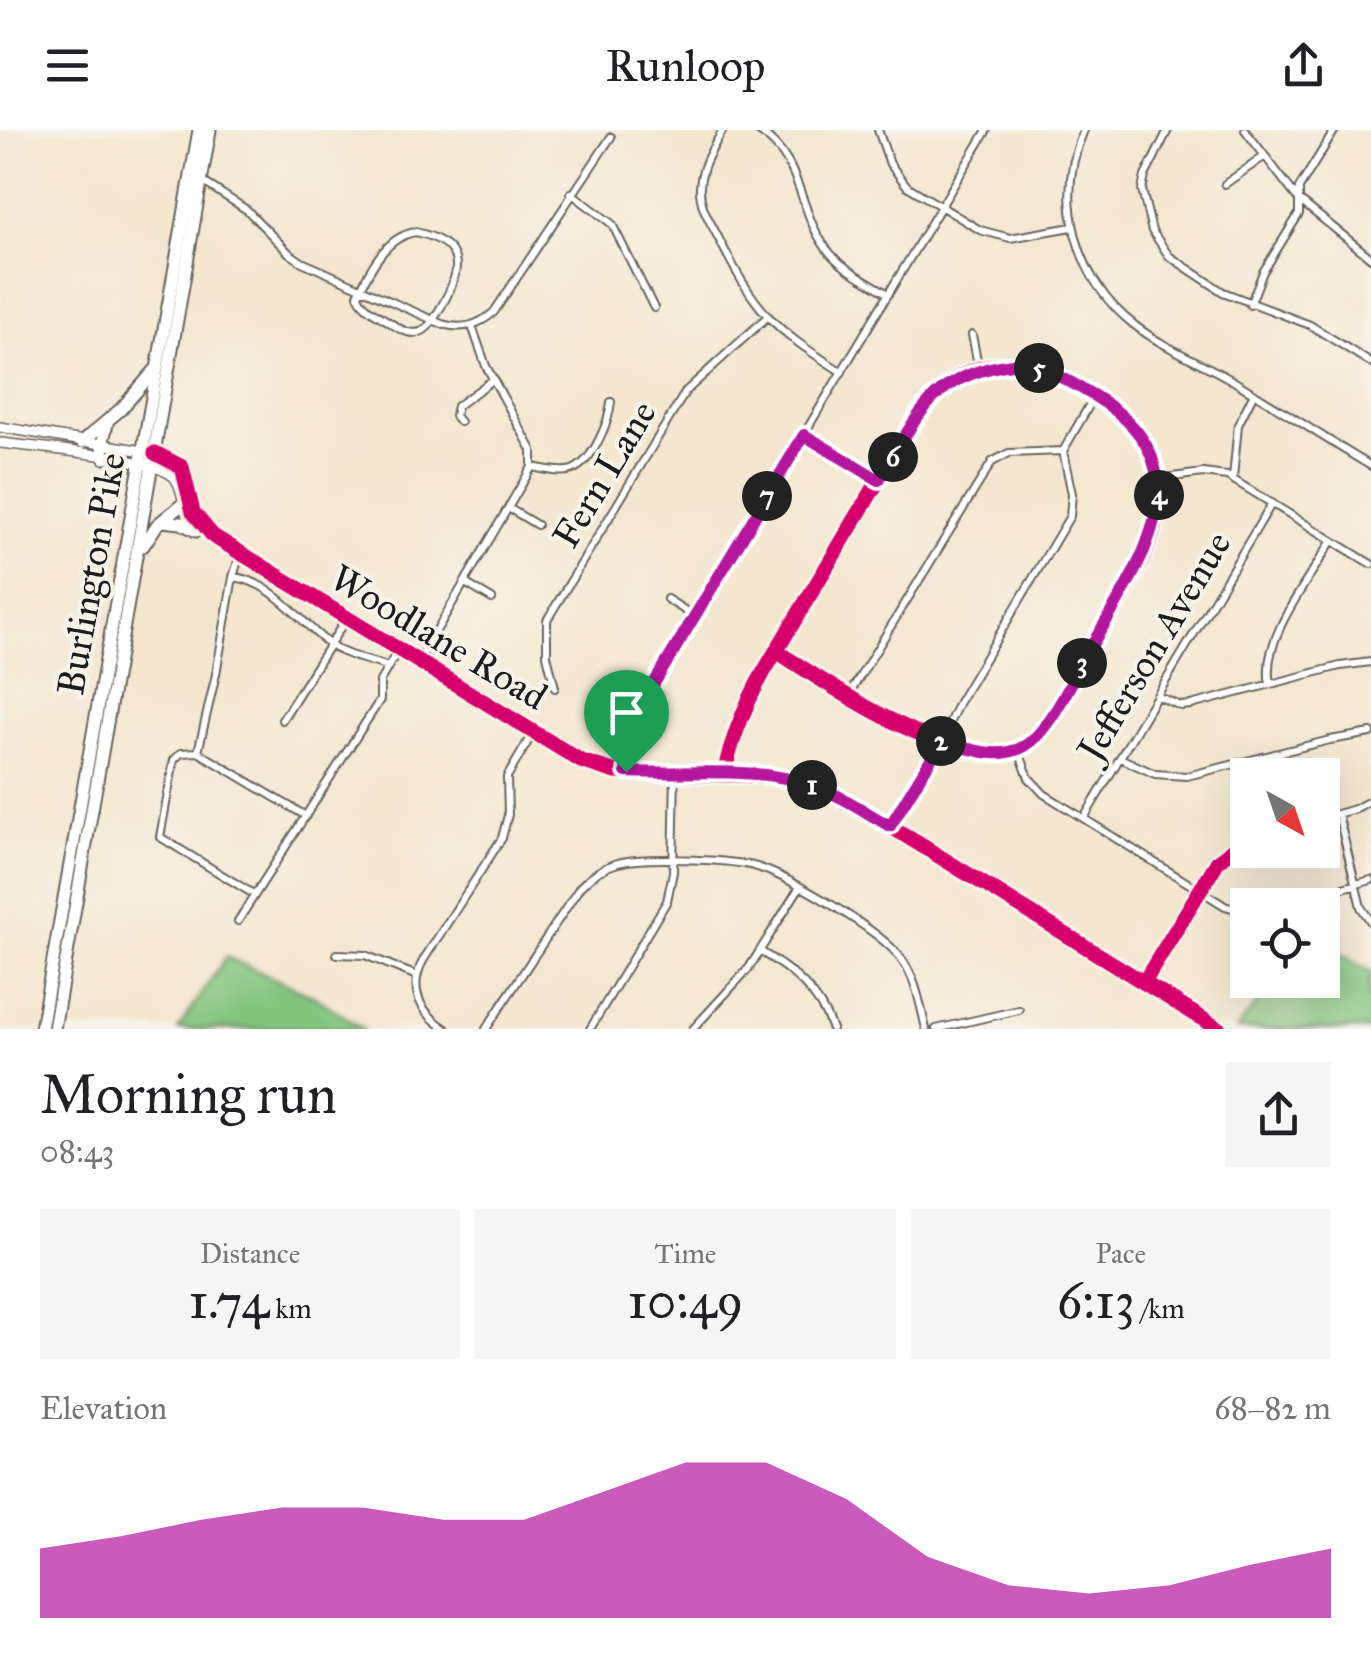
<!DOCTYPE html>
<meta charset="utf-8">
<style>
body{margin:0;font-family:"IM FELL Great Primer",serif;background:#f6f6f6;color:#202124;height:100vh;display:flex;flex-direction:column;font-size:38px;white-space:nowrap}
*{box-sizing:border-box;margin:0}
p{font-size:32px;color:#757577}
.icon{flex:none;width:55px;height:55px;fill:none;stroke:currentColor;stroke-width:2;stroke-linecap:round;stroke-linejoin:round}
.map{position:relative;height:899px;overflow:hidden}
.side{display:flex;flex-direction:column;background:#fff;flex:1}
.side>*{flex:none}
.needle{width:65px;rotate:140deg}
.tools{position:absolute;left:1230px;top:628px;display:grid;gap:20px}
.tools a{display:grid;place-items:center;width:110px;height:110px;border-radius:0px;background:#fff;box-shadow:0 10px 40px #0002;font-size:50px}
.pin{position:absolute;display:grid;place-items:center;width:85px;height:85px;color:#fff;margin:-102px -42px;border-radius:50% 50% 50% 0;rotate:-45deg;box-shadow:0 0 10px #0007}
.pin .icon{rotate:45deg}
.km{position:absolute;width:50px;height:50px;margin:-25px;border-radius:50%;background:#222;color:#fff;font-size:28px;line-height:50px;text-align:center}
.round{display:grid;place-items:center;flex:none;width:105px;height:105px;border-radius:0px;background:#f6f6f6}
.head{display:flex;align-items:center;justify-content:space-between;height:170px;padding:0 40px}
h1{font-size:55px;font-weight:600;line-height:75px}
.metrics{display:grid;grid-template-columns:repeat(3,1fr);gap:15px;height:170px;padding:10px 40px}
.metrics div{display:grid;align-content:center;border-radius:0px;background:#f6f6f6;text-align:center}
.metrics b{font-size:50px;font-weight:600}
.metrics small{font-size:28px;font-weight:400}
.metrics p{font-size:28px}
.chart{height:280px;padding:20px 40px}
.chart p{display:flex;justify-content:space-between}
.chart svg{width:100%;height:180px;margin-top:10px;fill:#b5179e;opacity:.7}
header{display:flex;justify-content:space-between;align-items:center;height:130px;padding:0 40px;background:#fff;font-size:45px;font-weight:600}
.map>svg:first-child{display:block}
.green{fill:#83c57e;stroke:#50704d;stroke-width:2.5}
.lines{fill:none;stroke-linecap:round;stroke-linejoin:round}
.street-casing{stroke:#68635b;stroke-width:10}
.secondary-casing{stroke:#68635b;stroke-width:12}
.highway-casing{stroke:#68635b;stroke-width:15}
.street{stroke:#fff;stroke-width:6}
.secondary{stroke:#fff;stroke-width:9}
.highway{stroke:#fff;stroke-width:11}
.cycleway-casing{stroke:#f7f3e8;stroke-width:21}
.cycleway{stroke:#d6006c;stroke-width:15}
.route-casing{stroke:#fff;stroke-width:20}
.route{stroke:#b5179e;stroke-width:12}
.labels{text-anchor:middle;stroke-width:8;stroke-linejoin:round;paint-order:stroke}
.street-label{font-size:38px;fill:#1c1c1c;stroke:#f7f3e8}
</style>
<header><svg class="icon" aria-label="menu" viewBox="0 0 24 24"><path d="M4 6h16M4 12h16M4 18h16"/></svg>Runloop<svg class="icon" aria-label="share" viewBox="0 0 24 24"><path d="M12 15V3M7 8l5-5 5 5M5 13v7h14v-7"/></svg></header>
<div class="map">
<svg width="1371" height="899" viewBox="0 0 1371 899">
<rect width="100%" height="100%" fill="#f7f3e8"/>
<filter id="ink" filterUnits="userSpaceOnUse"><feTurbulence type="fractalNoise" baseFrequency=".01" numOctaves="2"/><feDisplacementMap in="SourceGraphic" scale="20" xChannelSelector="R" yChannelSelector="G"/><feConvolveMatrix kernelMatrix="1 2 1 2 8 2 1 2 1" color-interpolation-filters="sRGB"/></filter>
<filter id="wash" filterUnits="userSpaceOnUse"><feTurbulence type="fractalNoise" baseFrequency=".0048" numOctaves="4" result="noise"/><feDisplacementMap in="SourceGraphic" scale="40" xChannelSelector="R" yChannelSelector="G"/><feGaussianBlur stdDeviation="2.25" result="paint"/><feColorMatrix in="noise" values="0 0 0 0 0 0 0 0 0 0 0 0 0 0 0 0 0 1.4 0 .05"/><feComposite in="paint" operator="in"/></filter>
<g filter="url(#wash)">
<rect width="100%" height="100%" fill="#f4e6cf"/>
<path class="green" d="M1323,814L1371,842L1368,866L1371,868V899H1237L1275,850H1322Z
M226,827L314,866L363,899H178Z"/>
</g>
<g filter="url(#ink)">
<g class="lines">
<defs>
<path id="street" d="M723,0C713,18 701,35 700,57C699,76 710,91 718,107C756,182 771,197 842,242
M757,0C805,31 796,77 826,118C841,139 867,150 888,164
M878,0L890,34L907,56L980,100L1010,108L1072,97
M1084,0C1054,68 1075,148 1133,194C1166,220 1205,233 1240,255C1284,281 1327,310 1371,336
M1168,0L1145,46L1142,60L1152,101L1169,126L1223,162L1310,195L1371,233
M1245,0L1298,69L1371,128
M202,51L247,80L289,123L302,132L442,194C462,200 478,196 494,182L611,7
M1225,54L1265,26
M571,63L612,94L654,178
M416,102C467,114 462,141 441,177C434,188 428,203 414,203C403,203 394,195 386,190C375,183 362,177 358,165C369,140 386,106 416,102Z
M1250,175L1263,142L1299,84V58L1335,0
M972,205L979,240
M460,292L455,286L457,276L494,249
M804,305L879,350
M1063,321L1094,267
M532,337C544,339 561,344 572,340C593,332 609,292 611,272
M1233,348L1238,295L1254,263
M1157,349L1203,343L1227,346L1371,434
M510,379L537,395
M233,447L240,424
M465,453L492,469
M667,469L694,486
M418,532L532,337V320L486,236L472,196
M623,549L648,564
M1270,554C1260,509 1310,449 1332,410
M555,558L547,525V490L686,261L766,188
M848,566L992,332L1009,323L1063,321
M1157,566L1181,576L1191,575L1340,536L1371,532
M282,590L346,489
M1018,619L1029,648L1044,664L1225,776L1248,783
M198,622L216,544L233,447C273,451 300,492 329,514C344,526 370,530 388,537
M198,622L181,623L174,630L160,707L255,765
M198,622L306,686
M1120,628L1155,644L1187,646L1330,610L1371,603
M626,642L630,601L638,580L987,0
M724,644C734,600 749,566 772,528L919,283C971,217 1028,226 1092,265C1130,289 1161,320 1159,367C1157,422 1117,472 1091,518C1073,548 1056,590 1029,613C975,657 824,551 776,521
M1338,684L1361,777L1371,792
M1084,688L1272,373
M1322,688L1355,679L1371,670
M890,696L941,611L959,572L1070,386L1072,364L1063,321
M1282,775L1371,750
M238,791L380,570V551L398,520
M760,821C794,842 818,861 832,899
M337,824L365,825L417,846
M1144,852L1218,731L1248,708
M446,899C420,882 407,859 424,829L502,708L508,685L507,647L533,603
M486,899L580,757C591,745 603,737 618,733C643,726 731,729 757,737C790,747 879,800 900,827C916,847 920,874 926,899
M590,899L667,771L673,742L675,643
M693,899L749,838L799,758
M936,899L1019,880"/>
<path id="secondary" d="M0,297L155,323C209,345 173,373 213,406L581,631L616,642L770,646L819,658L890,696L1219,899
M0,313C32,317 157,327 175,348C186,363 181,383 194,398"/>
<path id="highway" d="M82,312L121,279L156,239
M105,328L102,315L107,294
M162,391L181,393L196,401
M143,416L157,395L190,368
M41,899L199,0
M54,899L210,0"/>
</defs>
<use href="#street" class="street-casing"/>
<use href="#secondary" class="secondary-casing"/>
<use href="#highway" class="highway-casing"/>
<use href="#street" class="street"/>
<use href="#secondary" class="secondary"/>
<use href="#highway" class="highway"/>
<defs>
<path id="cycleway" d="M155,323L182,337L193,382L213,406L581,631L616,642L770,646L819,658L890,696L1219,899
M724,644C734,600 749,566 772,528L919,283C971,217 1028,226 1092,265C1130,289 1161,320 1159,367C1157,422 1117,472 1091,518C1073,548 1056,590 1029,613C975,657 824,551 776,521
M1144,852L1218,731L1248,708"/>
</defs>
<use href="#cycleway" class="cycleway-casing"/>
<use href="#cycleway" class="cycleway"/>
</g>
</g>
<g class="lines" filter="url(#ink)">
<defs>
<path id="route" d="M1012,234C1044,235 1069,251 1096,267C1213,338 1137,438 1087,523C1073,549 1049,603 1023,617C996,631 968,618 942,611L890,696C865,682 841,665 814,656C755,635 688,645 626,642L630,601L638,580L804,305L879,350C918,286 930,245 1012,234Z"/>
</defs>
<use href="#route" class="route-casing"/>
<use href="#route" class="route"/>
</g>
<g class="labels">
<g class="street-label">
<text transform="translate(604 344) rotate(-59)" y="13">Fern Lane</text>
<text transform="translate(91 444) rotate(-80)" y="13">Burlington Pike</text>
<text transform="translate(439 507) rotate(31)" y="13">Woodlane Road</text>
<text transform="translate(1154 516) rotate(-59)" y="13">Jefferson Avenue</text>
</g>
</g>
</svg>
<div class="tools">
<a><svg class="needle" viewBox="-14 -14 28 28"><path d="M0-13l5 13h-10z" fill="#e53935"/><path d="M0 13l5-13h-10z" fill="#757577"/></svg></a>
<a><svg class="icon" aria-label="locate" viewBox="0 0 24 24"><circle cx="12" cy="12" r="6"/><path d="M12 2v4M12 18v4M2 12h4M18 12h4"/></svg></a>
</div>
<div class="pin" style="left:626px;top:642px;background:#1e9e55"><svg class="icon" aria-label="arrive" viewBox="0 0 24 24"><path d="M6 21V4h12l-3 4 3 4H6"/></svg></div>
<b class="km" style="left:812px;top:655px">1</b>
<b class="km" style="left:941px;top:611px">2</b>
<b class="km" style="left:1082px;top:533px">3</b>
<b class="km" style="left:1159px;top:365px">4</b>
<b class="km" style="left:1039px;top:238px">5</b>
<b class="km" style="left:893px;top:327px">6</b>
<b class="km" style="left:767px;top:366px">7</b>
</div>
<section class="side">
<div class="head"><div><h1>Morning run</h1><p>08:43</p></div><a class="round"><svg class="icon" aria-label="share" viewBox="0 0 24 24"><path d="M12 15V3M7 8l5-5 5 5M5 13v7h14v-7"/></svg></a></div>
<div class="metrics">
<div><p>Distance</p><b>1.74<small> km</small></b></div>
<div><p>Time</p><b>10:49</b></div>
<div><p>Pace</p><b>6:13<small> /km</small></b></div>
</div>
<div class="chart"><p><span>Elevation</span>68–82 m</p>
<svg viewBox="0 0 160 44" preserveAspectRatio="none"><path d="M0 44V27L10 24L20 20L30 17L40 17L50 20L60 20L70 13L80 6L90 6L100 15L110 29L120 36L130 38L140 36L150 31L160 27V44z"/></svg>
</div>
</section>
